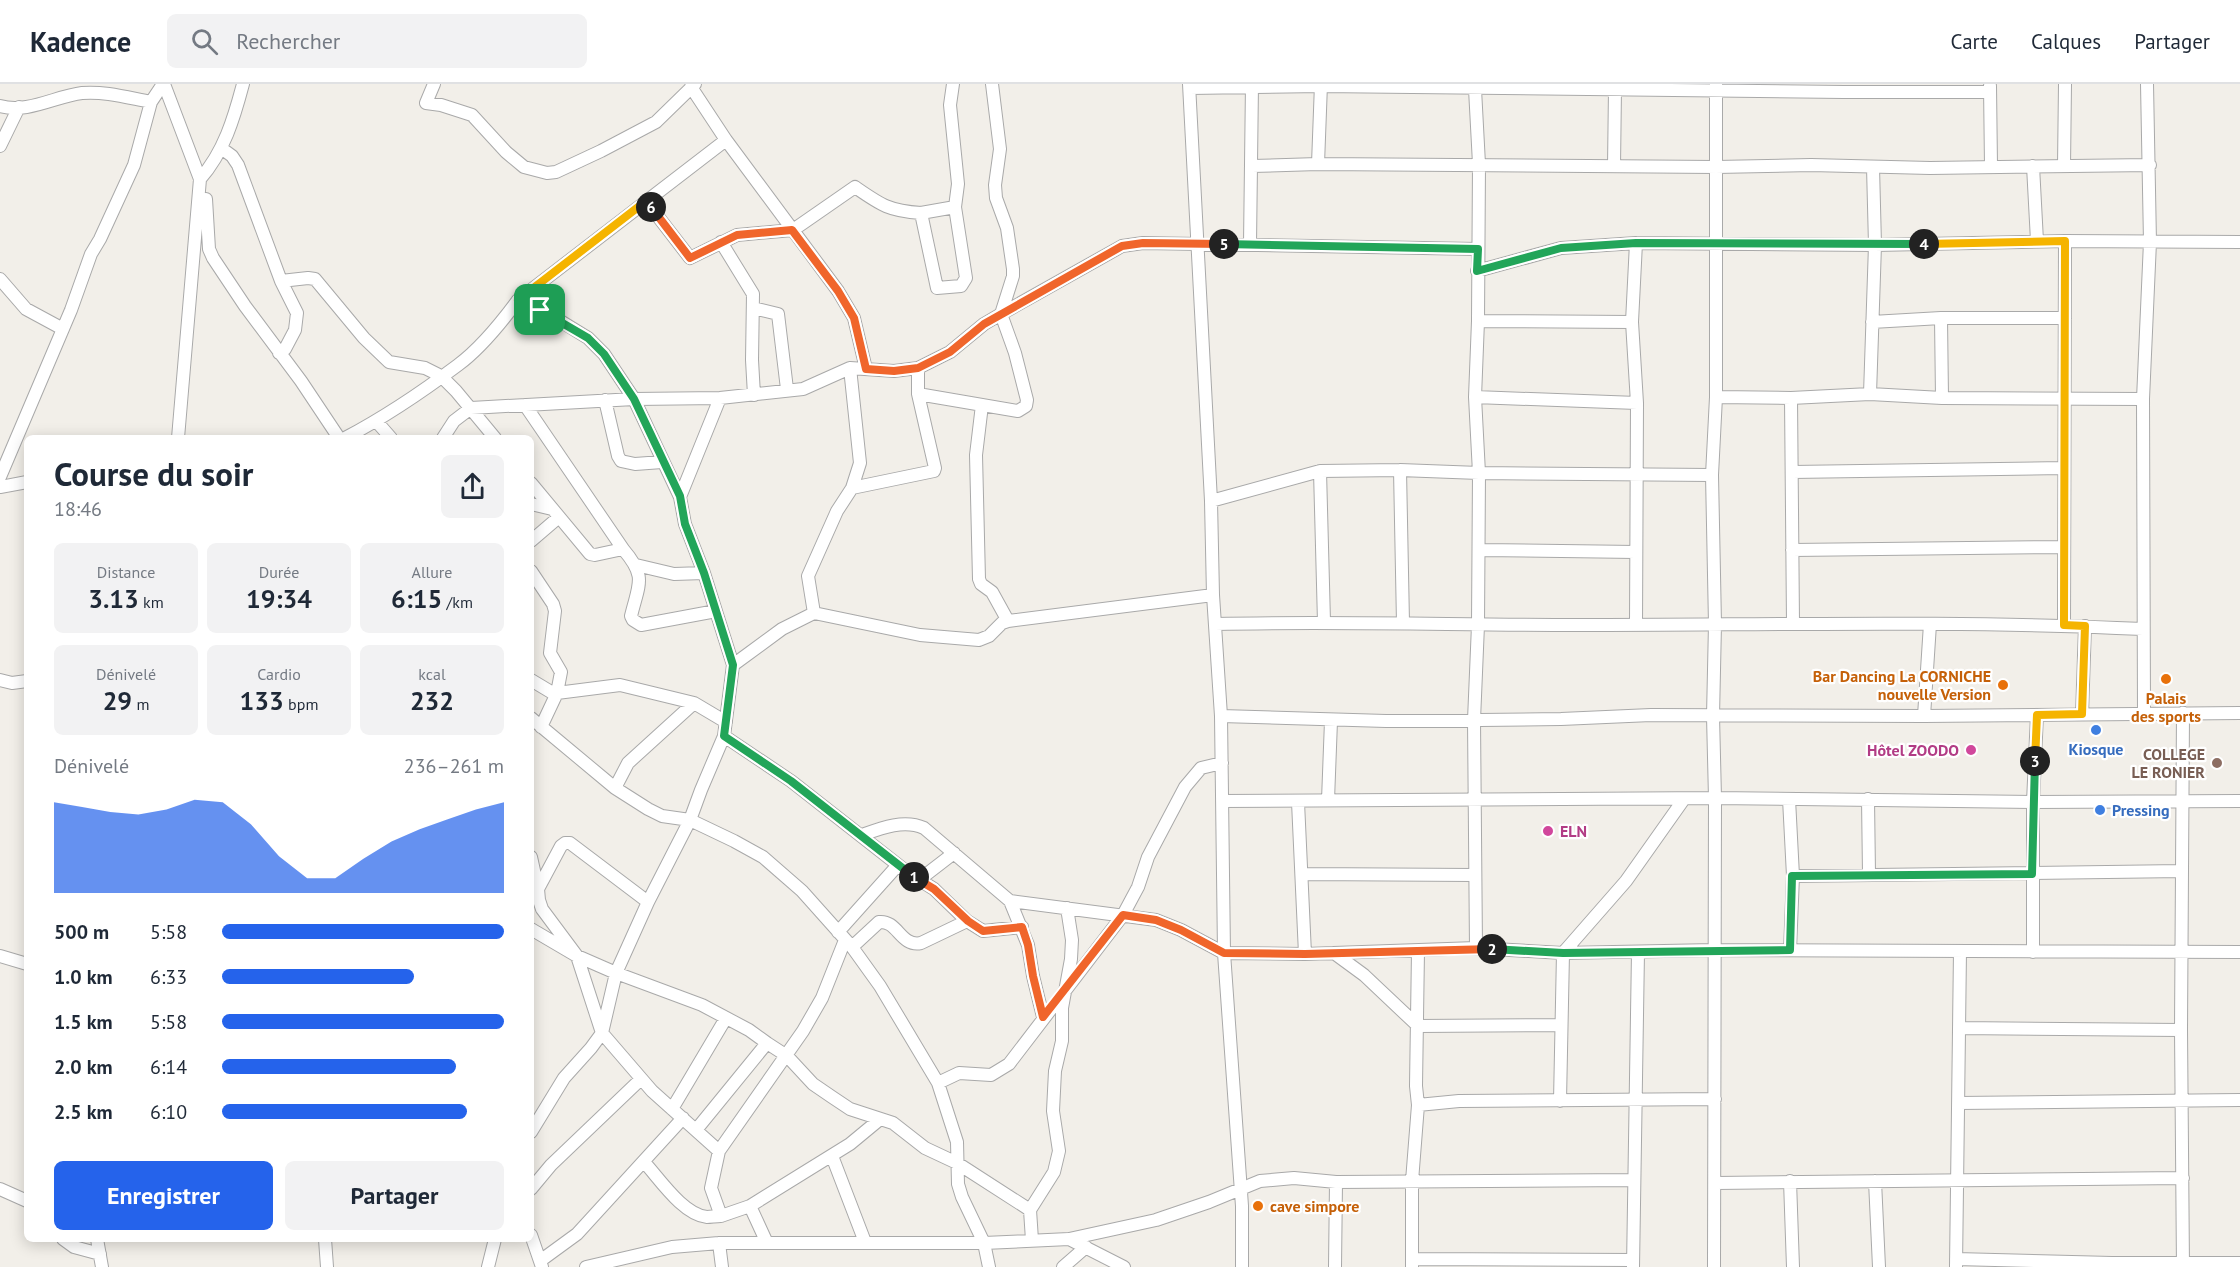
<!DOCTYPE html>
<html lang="fr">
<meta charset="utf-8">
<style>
body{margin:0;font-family:"PT Sans",sans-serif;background:#f2f2f3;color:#1f2937;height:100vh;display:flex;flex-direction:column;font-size:22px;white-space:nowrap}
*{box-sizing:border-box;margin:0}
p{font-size:20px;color:#747a83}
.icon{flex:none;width:33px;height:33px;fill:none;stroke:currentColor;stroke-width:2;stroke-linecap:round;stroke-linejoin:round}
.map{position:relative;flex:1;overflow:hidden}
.side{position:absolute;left:24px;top:351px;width:510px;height:807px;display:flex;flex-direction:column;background:#fff;border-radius:9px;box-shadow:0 3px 15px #0003}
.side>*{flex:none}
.pin{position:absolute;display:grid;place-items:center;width:51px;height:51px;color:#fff;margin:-26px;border-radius:12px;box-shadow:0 3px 9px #0006}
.km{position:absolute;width:30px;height:30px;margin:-15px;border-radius:50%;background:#222;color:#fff;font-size:16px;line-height:30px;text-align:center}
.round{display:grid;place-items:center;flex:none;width:63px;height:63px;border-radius:9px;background:#f2f2f3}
.head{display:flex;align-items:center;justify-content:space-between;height:102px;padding:0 30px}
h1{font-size:33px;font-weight:700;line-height:45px}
.stats{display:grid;grid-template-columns:repeat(3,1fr);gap:9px;height:102px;padding:6px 30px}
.stats div{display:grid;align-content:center;border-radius:9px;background:#f2f2f3;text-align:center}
.stats b{font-size:26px;font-weight:700}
.stats small{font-size:16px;font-weight:400}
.stats p{font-size:16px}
.chart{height:168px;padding:12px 30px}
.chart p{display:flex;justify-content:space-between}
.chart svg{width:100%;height:108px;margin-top:6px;fill:#2563eb;opacity:.7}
.primary-button{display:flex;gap:12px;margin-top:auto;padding:12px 30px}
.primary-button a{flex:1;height:69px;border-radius:9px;background:#2563eb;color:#fff;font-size:24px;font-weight:700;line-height:69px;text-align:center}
.primary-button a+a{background:#f2f2f3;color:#1f2937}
ul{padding:0 30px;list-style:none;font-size:20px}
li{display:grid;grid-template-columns:96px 72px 1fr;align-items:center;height:45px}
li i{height:15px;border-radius:8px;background:#2563eb}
header{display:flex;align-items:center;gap:36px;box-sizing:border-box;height:84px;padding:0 30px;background:#fff;border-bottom:2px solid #e0e1e3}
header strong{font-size:28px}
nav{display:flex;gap:33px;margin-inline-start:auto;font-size:21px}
.search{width:420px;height:54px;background:#f2f2f3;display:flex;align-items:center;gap:15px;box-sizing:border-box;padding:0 21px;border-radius:9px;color:#747a83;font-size:22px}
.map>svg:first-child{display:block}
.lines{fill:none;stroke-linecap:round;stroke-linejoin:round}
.minor-casing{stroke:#a9a9a9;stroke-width:14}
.minor{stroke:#fff;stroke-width:12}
.split-1-casing{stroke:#fff;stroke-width:12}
.split-2-casing{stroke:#fff;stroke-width:12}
.split-3-casing{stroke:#fff;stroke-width:12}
.split-4-casing{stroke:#fff;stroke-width:12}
.split-5-casing{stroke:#fff;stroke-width:12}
.split-6-casing{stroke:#fff;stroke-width:12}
.split-7-casing{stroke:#fff;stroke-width:12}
.split-1{stroke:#22a559;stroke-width:8}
.split-2{stroke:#f0652b;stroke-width:8}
.split-3{stroke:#22a559;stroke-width:8}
.split-4{stroke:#f5b400;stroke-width:8}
.split-5{stroke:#22a559;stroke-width:8}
.split-6{stroke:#f0652b;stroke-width:8}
.split-7{stroke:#f5b400;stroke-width:8}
.food-dot{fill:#e8710a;stroke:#fff;stroke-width:2}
.shop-dot{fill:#3f7fe0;stroke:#fff;stroke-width:2}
.hotel-dot{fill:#d1479c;stroke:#fff;stroke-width:2}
.education-dot{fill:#8d6e63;stroke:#fff;stroke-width:2}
.labels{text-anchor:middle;stroke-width:4.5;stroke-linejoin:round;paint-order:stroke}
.food-label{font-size:16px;font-weight:bold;fill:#c56008;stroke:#fff;text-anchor:end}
.shop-label{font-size:16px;font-weight:bold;fill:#366cbe;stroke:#fff}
.hotel-label{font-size:16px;font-weight:bold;fill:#b23c85;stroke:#fff;text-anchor:end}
.education-label{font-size:16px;font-weight:bold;fill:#785e54;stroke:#fff;text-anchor:end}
</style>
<header>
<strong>Kadence</strong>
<div class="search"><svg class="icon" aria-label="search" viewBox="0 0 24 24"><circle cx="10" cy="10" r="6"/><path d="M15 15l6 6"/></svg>Rechercher</div>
<nav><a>Carte</a><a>Calques</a><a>Partager</a></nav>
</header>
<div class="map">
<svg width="2240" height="1183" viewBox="0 0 2240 1183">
<rect width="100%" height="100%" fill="#f2efe9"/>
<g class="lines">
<defs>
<path id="minor" d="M164,0L200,95L178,354
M434,0L426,19L441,21L472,31L506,68L524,83L547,89L556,88L601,67L656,38L695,0
M953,0L950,21L958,100L955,123L966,194L961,202L937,204L921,129L955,123
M1189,0L1211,417L1213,511L1221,632L1224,869L1242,1122V1183
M1990,2L1991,82
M691,3L726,56L838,207L854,234L866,285
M1190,4L1321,2L1844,8H1990
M1475,5L1479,80L1478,237L1475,313L1479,389L1478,541L1474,636L1476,864
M0,22C27,30 56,12 82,9C105,7 129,14 151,18
M0,62L19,23
M221,64L232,72L238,81L281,197L297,229L295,246L285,265L279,269
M1318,80L1321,0
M1252,82L1318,80L1716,83L1811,81L1930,84L2150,81
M1614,82L1615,5
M2033,82L2037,157
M2064,82L2065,0
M200,95C224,68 234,34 243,0
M206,115L209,165L213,174L245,222L301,297L339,354
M646,117L690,174L737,151L793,146L855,103C881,121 889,127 921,129
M721,158L753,210L752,276L754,311
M1636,159L1632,238L1637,319L1636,541
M1250,160L1252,0
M1477,187L1561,164L1636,159L1875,161L2065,157L2240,158
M0,195L26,225L63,245
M281,197L308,194L315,195L364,254L389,278L425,284L441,292L456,307L495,354
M753,224L778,230L787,305
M1941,234L1942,314
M1478,237L1632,238
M1872,238L1941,234H2065
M850,284L860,379L852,404
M918,310L1018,327L1026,322L1027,316L1015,269L1001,230L1122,162L1143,159L1478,165
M1870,310L1875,161L1873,83
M1475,313L1637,319
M1716,313L1791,314L1870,310L1942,314L2143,315
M1791,314L1793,539
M605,316L618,372L621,377L635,380L662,378
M525,321L623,465
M982,321L976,371L979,495L981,500L992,508L1008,537
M377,338L391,354
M345,354C385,333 422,308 458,281C481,264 501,239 518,216
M443,354L454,337L471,324L634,315L720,314L803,305L850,284L894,287L918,284L950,268L984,240L1001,230L1013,192V185L1007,144L996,114L995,101L1000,65L992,0
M1400,386L1403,539
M1320,387L1324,538
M1792,388L2063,384
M0,393L71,226L91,170L100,155L134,81L151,18L163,0
M531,399L590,470L595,471L623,465C647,493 639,499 631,532L633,536L641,541L716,527
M0,403L27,398
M680,413L720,314
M1211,417L1320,387L1400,386L1479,389L1712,391
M531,420L552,425
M531,457L559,433
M1479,466L1636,468
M1792,466L2064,463
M636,481L674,490L704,489
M531,487L553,520L555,527L550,569L561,588L557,609
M814,529L920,551L979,556L989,552L1002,539L1008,537L1213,511
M1215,540C1337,537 1458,541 1579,541C1767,541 1955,536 2143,545
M2064,541L2065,157
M733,581L782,545L814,529L808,492L837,427L852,404L934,387L935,384L918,310V284
M0,596L12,599L27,597
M531,596L556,611
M2183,629L2181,946L2183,1183
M2082,630L2085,542
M2144,630L2143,315L2150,158L2147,0
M1221,632L1386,637L1561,635L1651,631L1924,632L2240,629
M1924,632L1930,540
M531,634L615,704L648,725L662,732L690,736L734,757L763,773L802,807L852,863L880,902L938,999L957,1058L958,1100L962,1113L984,1159L989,1183
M541,643L557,609L620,601L694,619L726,638
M724,652L791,697L907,788L934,805L967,837L983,847L1022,843
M615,704L628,679L694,619
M1789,715L1793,792L1790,866
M1868,715L1869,790
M1328,716L1331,637
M1222,717L1715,714L2033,718L2240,717
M1298,718L1305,870
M862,751C881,744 904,735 924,744L1010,817L1156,836L1181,846L1224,869L1305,870L1476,864L1563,869L1714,866L2240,868
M531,773L538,805
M1302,790L1475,791
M1793,792L2182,787
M919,796L954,769
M1010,817L1028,861L1033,892L1043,933
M648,818L570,759H565L561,762L538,805L539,816L542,825L577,872L602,949L652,1007L719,1067
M531,845L577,872L616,889L702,921L749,946L767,959
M838,848L898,781
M845,856L822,914L803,947L719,1067L711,1104L721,1132L750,1122L850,1060L879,1036
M852,863L879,838C898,836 900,863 921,859L967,837
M2033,868V718L2037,631
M1334,869L1364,891L1418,942L1561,941
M0,872L27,880
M1959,944L2181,946
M938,999L959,989L991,991L1009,980L1123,831L1138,803L1148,773L1185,703L1201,684L1222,679
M1560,1017L1563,869L1626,797L1684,715
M1958,1019L2240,1016
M1418,1021L1459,1017L1715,1015
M672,1025L726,934
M696,1046L767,959L787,972L813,1000L832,1013L850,1025L893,1039L925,1064L957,1079L1030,1126
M531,1048L564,994L591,964L602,949L616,889L648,818L690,736L701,706L724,652L733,581L704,489L685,440L680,413L634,315L604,270L588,254L549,230L518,216L726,56
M832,1072L865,1158
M644,1078C659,1094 683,1131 707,1133C711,1133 716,1132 721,1132
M1790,1097L1793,1183
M1875,1097L1879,1183
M1716,1099L2183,1094
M0,1105L27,1117
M531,1105L551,1081L641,995
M750,1122L767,1159
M531,1151L542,1183
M63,1155L74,1163L100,1170
M97,1155L102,1183
M325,1155L327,1183
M1069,1155L1124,1183
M1032,1156L1030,1126L1054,1088L1059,1067L1053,1027L1055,987L1062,957V924L1071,875L1072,856L1067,824
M719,1159L722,1183
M1412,1175L1633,1176
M1956,1175L2112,1179H2240
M540,1177L577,1150L683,1034
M488,1183L495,1155
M586,1183L672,1163L719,1159H984L1069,1155L1156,1136L1209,1118L1260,1097L1294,1094L1336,1098L1634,1096
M1063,1183L1086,1163
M1335,1183L1336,1098
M1412,1183V1097L1418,1021L1416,1002L1418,867
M1633,1183L1638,868
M1714,1183L1715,714L1713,632L1715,540L1712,391L1716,313V0
M1956,1183L1960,867"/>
</defs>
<use href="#minor" class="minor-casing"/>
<use href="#minor" class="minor"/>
</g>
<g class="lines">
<defs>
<path id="split-1" d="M540,226L588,254L604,270L634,315L680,412L685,440L704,489L733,581L724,652L791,697L914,793"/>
<path id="split-2" d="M914,793L934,805L968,837L983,847L1022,843L1028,861L1033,892L1043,933L1123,831L1156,836L1181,846L1224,869L1305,870L1492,865"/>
<path id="split-3" d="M1492,865L1563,869L1790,866L1792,792L2032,790L2035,677"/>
<path id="split-4" d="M1924,160L2065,157L2064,541L2085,542L2082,630L2037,631L2035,677"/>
<path id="split-5" d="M1224,160L1478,165L1477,187L1561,164L1636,159L1924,160"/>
<path id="split-6" d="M651,123L690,174L737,151L792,146L838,207L854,234L866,285L894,287L918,284L950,268L984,240L1122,162L1143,159L1224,160"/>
<path id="split-7" d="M540,226L518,216L646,117L651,123"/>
</defs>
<use href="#split-1" class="split-1-casing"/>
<use href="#split-2" class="split-2-casing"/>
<use href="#split-3" class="split-3-casing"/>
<use href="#split-4" class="split-4-casing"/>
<use href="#split-5" class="split-5-casing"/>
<use href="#split-6" class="split-6-casing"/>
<use href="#split-7" class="split-7-casing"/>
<use href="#split-1" class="split-1"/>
<use href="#split-2" class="split-2"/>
<use href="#split-3" class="split-3"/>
<use href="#split-4" class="split-4"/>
<use href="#split-5" class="split-5"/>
<use href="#split-6" class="split-6"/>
<use href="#split-7" class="split-7"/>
</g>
<g class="food-dot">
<circle cx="2166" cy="595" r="6"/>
<circle cx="2003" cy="601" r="6"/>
<circle cx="1258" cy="1122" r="6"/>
</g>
<g class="shop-dot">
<circle cx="2096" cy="646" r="6"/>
<circle cx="2100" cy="726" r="6"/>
</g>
<g class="hotel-dot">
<circle cx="1971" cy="666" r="6"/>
<circle cx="1548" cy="747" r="6"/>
</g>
<circle class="education-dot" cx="2217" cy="679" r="6"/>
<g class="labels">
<g class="food-label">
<text x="1991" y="598">Bar Dancing La CORNICHE<tspan x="1991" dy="18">nouvelle Version</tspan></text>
<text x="2166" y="620" text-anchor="middle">Palais<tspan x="2166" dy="18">des sports</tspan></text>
<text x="1270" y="1128" text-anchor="start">cave simpore</text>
</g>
<g class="shop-label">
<text x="2096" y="671">Kiosque</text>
<text x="2112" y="732" text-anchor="start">Pressing</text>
</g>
<g class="hotel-label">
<text x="1959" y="672">Hôtel ZOODO</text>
<text x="1560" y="753" text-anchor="start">ELN</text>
</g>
<g class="education-label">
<text x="2205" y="676">COLLEGE<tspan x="2205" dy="18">LE RONIER</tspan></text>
</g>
</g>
</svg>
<div class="pin" style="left:540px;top:226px;background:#1e9e55"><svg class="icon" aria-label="arrive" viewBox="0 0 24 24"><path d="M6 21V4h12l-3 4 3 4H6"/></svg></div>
<b class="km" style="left:914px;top:793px">1</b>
<b class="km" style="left:1492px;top:865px">2</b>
<b class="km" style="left:2035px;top:677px">3</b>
<b class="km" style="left:1924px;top:160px">4</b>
<b class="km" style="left:1224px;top:160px">5</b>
<b class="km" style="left:651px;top:123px">6</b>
<section class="side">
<div class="head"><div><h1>Course du soir</h1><p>18:46</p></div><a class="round"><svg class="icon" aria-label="share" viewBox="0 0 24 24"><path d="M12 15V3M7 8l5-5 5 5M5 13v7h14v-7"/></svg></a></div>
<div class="stats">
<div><p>Distance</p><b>3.13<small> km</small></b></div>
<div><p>Durée</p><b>19:34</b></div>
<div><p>Allure</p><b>6:15<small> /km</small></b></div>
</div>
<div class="stats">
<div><p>Dénivelé</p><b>29<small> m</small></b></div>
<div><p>Cardio</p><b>133<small> bpm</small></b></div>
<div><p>kcal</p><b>232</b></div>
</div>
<div class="chart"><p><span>Dénivelé</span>236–261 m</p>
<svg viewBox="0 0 160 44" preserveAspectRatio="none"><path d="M0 44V7L10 9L20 11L30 12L40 10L50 6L60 7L70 16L80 29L90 38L100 38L110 30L120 23L130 18L140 14L150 10L160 7V44z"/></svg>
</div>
<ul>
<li><b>500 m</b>5:58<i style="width:100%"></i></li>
<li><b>1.0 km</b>6:33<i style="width:68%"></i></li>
<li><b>1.5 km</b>5:58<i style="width:100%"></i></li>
<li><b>2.0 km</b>6:14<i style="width:83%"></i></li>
<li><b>2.5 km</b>6:10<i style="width:87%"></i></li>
</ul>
<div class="primary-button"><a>Enregistrer</a><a>Partager</a></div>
</section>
</div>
